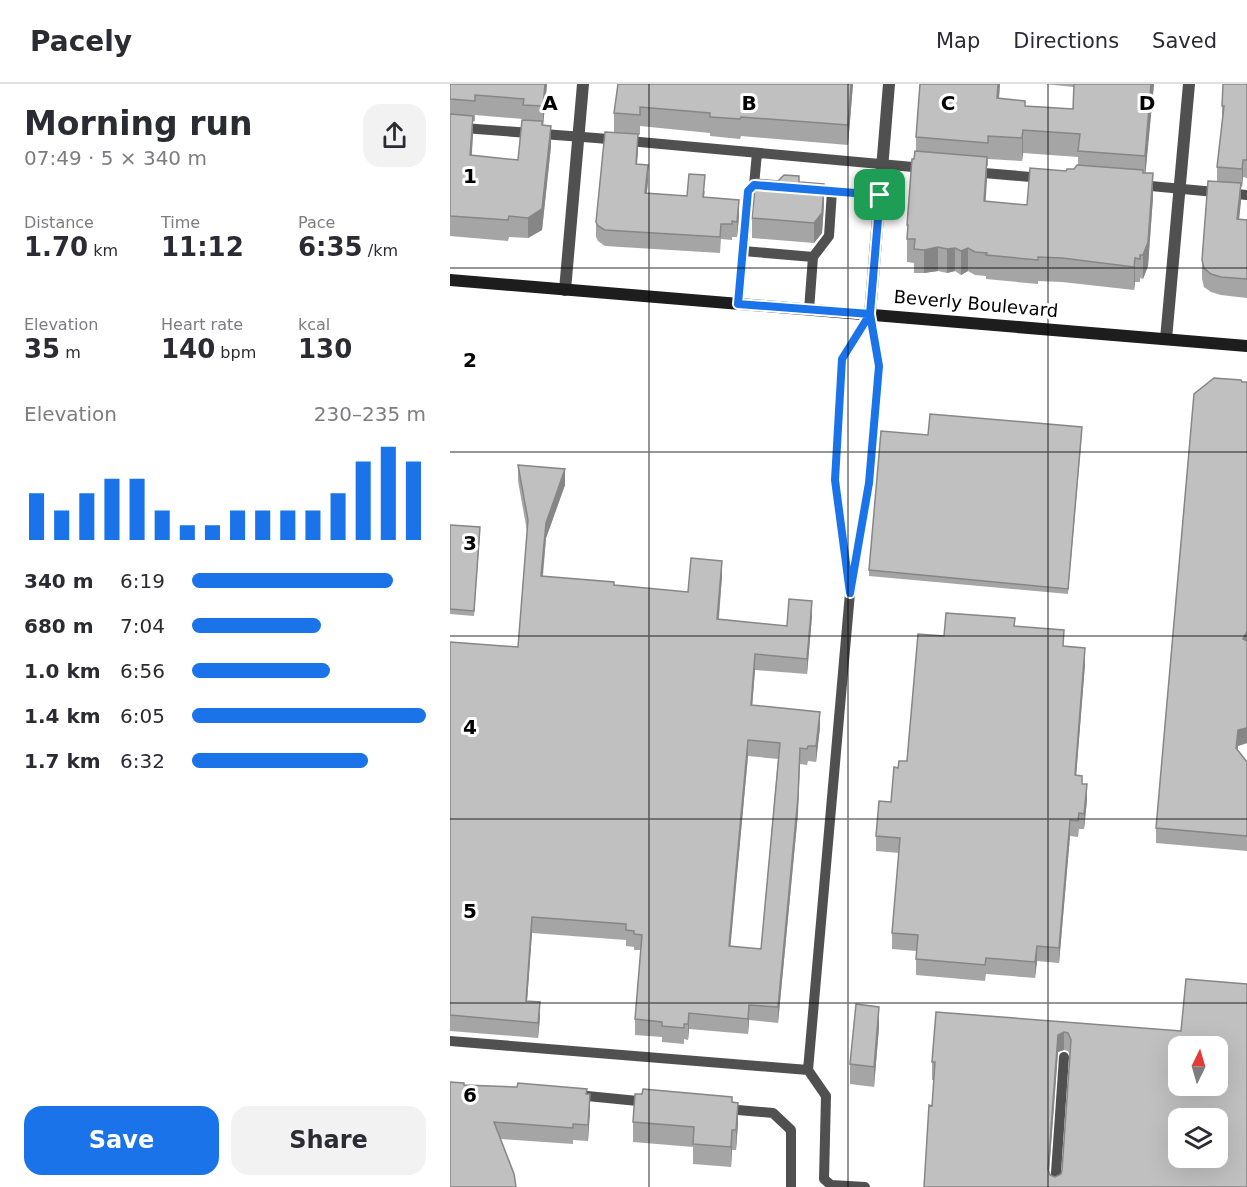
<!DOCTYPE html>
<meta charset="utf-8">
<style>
body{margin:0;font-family:"DejaVu Sans",sans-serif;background:#f2f2f3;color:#2b2b33;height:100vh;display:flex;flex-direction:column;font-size:22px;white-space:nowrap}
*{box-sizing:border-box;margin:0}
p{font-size:20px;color:#7c7c81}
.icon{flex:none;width:33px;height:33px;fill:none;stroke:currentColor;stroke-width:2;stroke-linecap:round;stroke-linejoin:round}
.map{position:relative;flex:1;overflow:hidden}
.sheet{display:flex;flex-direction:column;background:#fff;width:450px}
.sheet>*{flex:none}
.needle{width:39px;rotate:5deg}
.fabs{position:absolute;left:718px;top:952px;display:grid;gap:12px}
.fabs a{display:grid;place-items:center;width:60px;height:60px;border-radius:12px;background:#fff;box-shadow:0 6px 24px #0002;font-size:30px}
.pin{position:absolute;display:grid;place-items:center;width:51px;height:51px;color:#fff;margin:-26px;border-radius:12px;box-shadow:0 3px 9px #0006}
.round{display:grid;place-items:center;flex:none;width:63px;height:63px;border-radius:18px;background:#f2f2f3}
.headline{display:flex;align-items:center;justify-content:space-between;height:102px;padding:0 24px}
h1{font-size:33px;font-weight:700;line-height:45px}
.figures{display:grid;grid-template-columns:repeat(3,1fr);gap:9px;height:102px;padding:6px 24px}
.figures div{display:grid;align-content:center}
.figures b{font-size:26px;font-weight:700}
.figures small{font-size:16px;font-weight:400}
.figures p{font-size:16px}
.chart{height:168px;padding:12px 24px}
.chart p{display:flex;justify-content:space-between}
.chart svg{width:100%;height:108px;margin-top:6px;stroke:#1a73e8;stroke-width:6}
.action{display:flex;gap:12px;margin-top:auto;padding:12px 24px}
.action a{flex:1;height:69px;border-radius:18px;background:#1a73e8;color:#fff;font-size:24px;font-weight:700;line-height:69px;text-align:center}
.action a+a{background:#f2f2f3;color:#2b2b33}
ul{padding:0 24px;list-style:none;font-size:20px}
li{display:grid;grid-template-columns:96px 72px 1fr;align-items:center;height:45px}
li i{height:15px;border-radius:8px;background:#1a73e8}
header{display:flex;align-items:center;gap:36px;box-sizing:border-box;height:84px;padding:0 30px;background:#fff;border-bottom:2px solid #e1e1e2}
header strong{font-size:28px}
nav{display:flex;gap:33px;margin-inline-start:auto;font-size:21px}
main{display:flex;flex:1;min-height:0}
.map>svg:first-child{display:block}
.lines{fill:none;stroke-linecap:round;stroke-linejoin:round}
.service{stroke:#505050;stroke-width:10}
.minor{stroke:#505050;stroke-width:12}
.secondary{stroke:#1d1d1d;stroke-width:12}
.wall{fill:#a5a5a5;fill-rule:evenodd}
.shaded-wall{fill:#868686}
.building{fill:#c0c0c0;stroke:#868686;stroke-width:1.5;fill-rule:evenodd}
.route-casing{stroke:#fff;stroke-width:12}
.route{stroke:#1a73e8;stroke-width:8}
.grid{fill:none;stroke:#000;stroke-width:1.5;stroke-opacity:0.55}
.labels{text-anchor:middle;stroke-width:6;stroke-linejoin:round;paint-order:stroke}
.street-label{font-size:18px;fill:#000;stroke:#fff}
.grid-label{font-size:20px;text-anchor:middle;font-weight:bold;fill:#000;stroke:#fff;stroke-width:6;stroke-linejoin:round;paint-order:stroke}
</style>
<header>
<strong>Pacely</strong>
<nav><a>Map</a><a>Directions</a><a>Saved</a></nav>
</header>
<main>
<section class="sheet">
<div class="headline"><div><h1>Morning run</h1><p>07:49 · 5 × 340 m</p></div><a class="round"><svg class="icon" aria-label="share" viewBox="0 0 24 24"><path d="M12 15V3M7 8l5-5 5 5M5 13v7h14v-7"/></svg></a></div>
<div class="figures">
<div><p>Distance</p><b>1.70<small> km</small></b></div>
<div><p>Time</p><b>11:12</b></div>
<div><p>Pace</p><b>6:35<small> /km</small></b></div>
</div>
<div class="figures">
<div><p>Elevation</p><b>35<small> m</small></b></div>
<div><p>Heart rate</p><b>140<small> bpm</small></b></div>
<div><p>kcal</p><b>130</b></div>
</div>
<div class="chart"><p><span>Elevation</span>230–235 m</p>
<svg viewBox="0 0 160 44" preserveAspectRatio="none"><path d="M5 44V25M15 44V32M25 44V25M35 44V19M45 44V19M55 44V32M65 44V38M75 44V38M85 44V32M95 44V32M105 44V32M115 44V32M125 44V25M135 44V12M145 44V6M155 44V12"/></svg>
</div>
<ul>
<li><b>340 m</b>6:19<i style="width:86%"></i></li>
<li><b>680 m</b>7:04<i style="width:55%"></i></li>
<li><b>1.0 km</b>6:56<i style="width:59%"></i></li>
<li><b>1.4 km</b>6:05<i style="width:100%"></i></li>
<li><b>1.7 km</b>6:32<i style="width:75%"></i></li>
</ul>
<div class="action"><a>Save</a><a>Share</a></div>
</section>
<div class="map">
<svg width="797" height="1103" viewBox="0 0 797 1103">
<rect width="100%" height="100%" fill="#fff"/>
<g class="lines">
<path class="service" d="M0,43L146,54L474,84
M522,88L593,94
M304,101L307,69
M690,101L797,111
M362,106L430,111
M293,167L363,173L379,152L382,107
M288,220L299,107L304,101L319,102
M359,226L363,173
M398,497L385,396L392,275L420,230
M0,957L358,986
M127,1011L198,1018
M276,1025L323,1029L341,1046V1103
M415,1103L381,1101L374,1095L376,1012L358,986L400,509L419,399L429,282L420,230
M605,1103L614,973"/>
<path class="minor" d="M115,206L133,0
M420,230L439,0
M716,255L739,0"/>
<path class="secondary" d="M0,196L797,262"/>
</g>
<path class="wall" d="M0,0H97L93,41L101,62L92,146L78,154L59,153L58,157L0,152ZM25,31L73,35L68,76L22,71L23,37H25Z
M168,0H403L398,61L291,52L290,55L260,52V49L190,42V51L188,50L187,80L198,97L197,109L237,112L255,107L254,114L289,132L287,153H282V156L271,155L270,169L155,162L148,157L146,153V138L176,49L164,48V29Z
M470,0H550L549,15L575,22L623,25L624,3L594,0H704L695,89L703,113L698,182L693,195L690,194V198H685L684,206L612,198L588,197V200L536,195V192L525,191L518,187L511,191L505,187L497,189L488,187L474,189H464V179L457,178V141L466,68V53ZM573,69L628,73V81L624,85L616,87L577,121L535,117L537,82H538V75L572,77Z
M797,0V94L793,93L792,103H791L789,135L797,136V214L771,211L761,208L754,203L752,195V176L767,97V83L772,40V22Z
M349,98L374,120L372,149L364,159L302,154V134Z
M797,298V659L788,662L787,666L797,678V767L706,759V744Z
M632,348L618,510L419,492V486Z
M68,381L115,401L96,454L93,492L164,501L238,508L272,492L269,535L337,542L362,532L357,590L305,586L302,622L370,643L366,678L358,677L357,681L350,680L348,729L328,939L299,936L298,950L239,945L238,956L234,955V960L212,958V953L185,951V935L191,866H184V863L176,862V856L82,849L77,917L90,933L88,954L0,947V558L68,563L77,447L68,397ZM298,672L328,675L311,865L280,863Z
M0,441L30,449L24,532L0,530Z
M565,542L614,562L635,580L626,691L632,700L637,716L634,745H629L628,753L620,752L609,879L587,877L585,894L536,890L535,897L466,891V867L442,865V849L449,769L426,767V752L441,718L448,684L457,677Z
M486,928L731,947L797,1103H474L484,996H482V978ZM614,966L618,967L620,972L612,1086L611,1090L605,1093L600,1091L599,1088L608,968Z
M429,943L424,1003L400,1000V980Z
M14,1001L137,1010L140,1026L138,1057L123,1056V1060L51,1055Z
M282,1018L288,1039L286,1066H282L281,1083L243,1080V1063L183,1058V1038Z"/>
<path class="shaded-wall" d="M95,0H97L93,43V22Z
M401,0H403L398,61V41Z
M548,0H550L547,37V14Z
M701,0H704L695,95V72Z
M23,32V52L20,91V71Z
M101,42V62L92,146L78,154V134Z
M573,46V69L572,77V54Z
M188,50V66L186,96V80Z
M537,73V97L534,141V117Z
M793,76V93L792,103V85Z
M198,81V97L195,125V109Z
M703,89V113L698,182L693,195V171Z
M791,99V118L787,154V135Z
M374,100V120L372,149L364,159V139Z
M289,116V132L287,153V138Z
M488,163V187L474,189V166Z
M505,164V187L497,189V165Z
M518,164V187L511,191V167Z
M685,174V198L684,206V183Z
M115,385V401L96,454L91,507V492L96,439Z
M272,477V492L267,551V535Z
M362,517V532L357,590V575Z
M797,547V563L793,555Z
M635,564V580L625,707V691Z
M305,570V586L301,637V621Z
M370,628V643L366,678V662Z
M797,644V659L788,662L786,680L788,646Z
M298,656V672L279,878V862Z
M350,664L348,729L328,939V923Z
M637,700V716L634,745V730Z
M620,736V752L609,879V864Z
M82,833V849L76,932V917Z
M587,862V877L585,894V878Z
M90,918V933L88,954V939Z
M299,921V936L298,950V935Z
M429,923V943L424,1003V983Z
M239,929V945L238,956V940Z
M614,948V966L608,968L598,1102V1085L608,951Z
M140,1010V1026L138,1057V1041Z
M288,1019V1039L286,1066V1046Z
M282,1046V1066L281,1083V1063Z"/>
<path class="building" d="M0,0H95L93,22L73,21L74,15L25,11V17L0,15Z
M168,0H401L398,41L291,33L290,35L260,33V29L190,23V31L164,29Z
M470,0H548L547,14L575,17V22L623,25L624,0H701L695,72L628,67L630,50L573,46L572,54L538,52V59L466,53Z
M773,0H797V76H793L792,85L767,83L774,22H772Z
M0,30L23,32L20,71L68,76L72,36L92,37V41L101,42L92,125L78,134L59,132L58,136L0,132Z
M155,48L188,50L186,80L198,81L195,109L237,112L239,90L255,91L253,113L289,116L287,138L282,137V140H271L270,153L155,146L148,142L146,138Z
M465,67L537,73L534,117L577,121L580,84L616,87L617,85H624L627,81L693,86V89H703L698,158L693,171H690V175L685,174L684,183L612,174L588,173V176L536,171L537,169L525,168L518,164L511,167L505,164L497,165L488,163L474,166L464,165L465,155H457L458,141H457L462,75H464Z
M334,91L349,92V98L374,100L372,129L364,139L302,134L306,95L328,97Z
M758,97L791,99L787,135L797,136V195L771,193L761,190L754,184L752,176Z
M764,294L791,296L792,298H797V547L793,555L797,557V644L788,646L786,664L797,678V752L706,744L744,310Z
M480,330L632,343L618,505L419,486L431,347L478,351Z
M68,381L115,385L96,439L91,492L164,498V501L238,508L241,474L272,477L267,535L337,542L339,515L362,517L357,575L305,570L301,621L370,628L366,662H358L357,665L350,664L348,713L328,923L299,921L298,935L239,929L238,940H234V944L212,942V938L185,935L192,851L184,850V847L176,846V840L82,833L76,917L90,918L88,939L0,931V558L68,563L78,436ZM298,656L330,659L311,865L279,862Z
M0,441L30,443L24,527L0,525Z
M496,529L565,534L564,542L614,546L613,562L635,564L625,691L632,692V700H637L634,730L629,729L628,737L620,736L609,864L587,862L585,878L536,874L535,881L466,875L468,851L442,849L450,754L426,752L429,717L441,718L444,683L448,684L449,677H457L468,550L494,552Z
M736,895L797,900V1103H474L479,1021L482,1022L485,978H482L486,928L731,947ZM614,948L618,949L621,956L612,1086L611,1090L605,1093L600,1091L598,1085L608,951ZM729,963H768V1002H729ZM729,1035H768V1074H729Z
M406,920L429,923L424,983L400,980Z
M0,998L14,999V1001L67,1003L68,999L137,1005L136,1010H140L138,1041L123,1040V1044L44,1038L64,1090L66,1103H0Z
M193,1005L282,1013V1018L288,1019L286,1046H282L281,1063L243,1060L244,1043L183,1038L185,1010H192Z"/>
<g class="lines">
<defs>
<path id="route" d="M430,111L304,101L298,107L288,220L420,230L429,282L419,399L400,509L385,396L392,275L420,230L430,111"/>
</defs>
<use href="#route" class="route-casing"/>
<use href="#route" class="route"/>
</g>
<path class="grid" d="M199,0V1103M398,0V1103M598,0V1103M0,184H797M0,368H797M0,552H797M0,735H797M0,919H797"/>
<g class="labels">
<g class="street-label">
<text transform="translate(526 220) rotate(5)" y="6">Beverly Boulevard</text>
</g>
</g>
<g class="grid-label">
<text x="100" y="26">A</text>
<text x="299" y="26">B</text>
<text x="498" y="26">C</text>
<text x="697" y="26">D</text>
<text x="20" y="99">1</text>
<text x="20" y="283">2</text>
<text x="20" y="466">3</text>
<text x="20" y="650">4</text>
<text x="20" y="834">5</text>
<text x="20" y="1018">6</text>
</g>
</svg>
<div class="fabs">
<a><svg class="needle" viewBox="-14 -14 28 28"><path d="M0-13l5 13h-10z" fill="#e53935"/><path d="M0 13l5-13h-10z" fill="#7c7c81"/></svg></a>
<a><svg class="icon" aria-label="layers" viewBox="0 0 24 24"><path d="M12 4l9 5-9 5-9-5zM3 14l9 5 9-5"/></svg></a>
</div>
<div class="pin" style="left:430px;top:111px;background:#1e9e55"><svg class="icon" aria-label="arrive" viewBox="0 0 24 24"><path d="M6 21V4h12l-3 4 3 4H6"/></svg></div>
</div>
</main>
